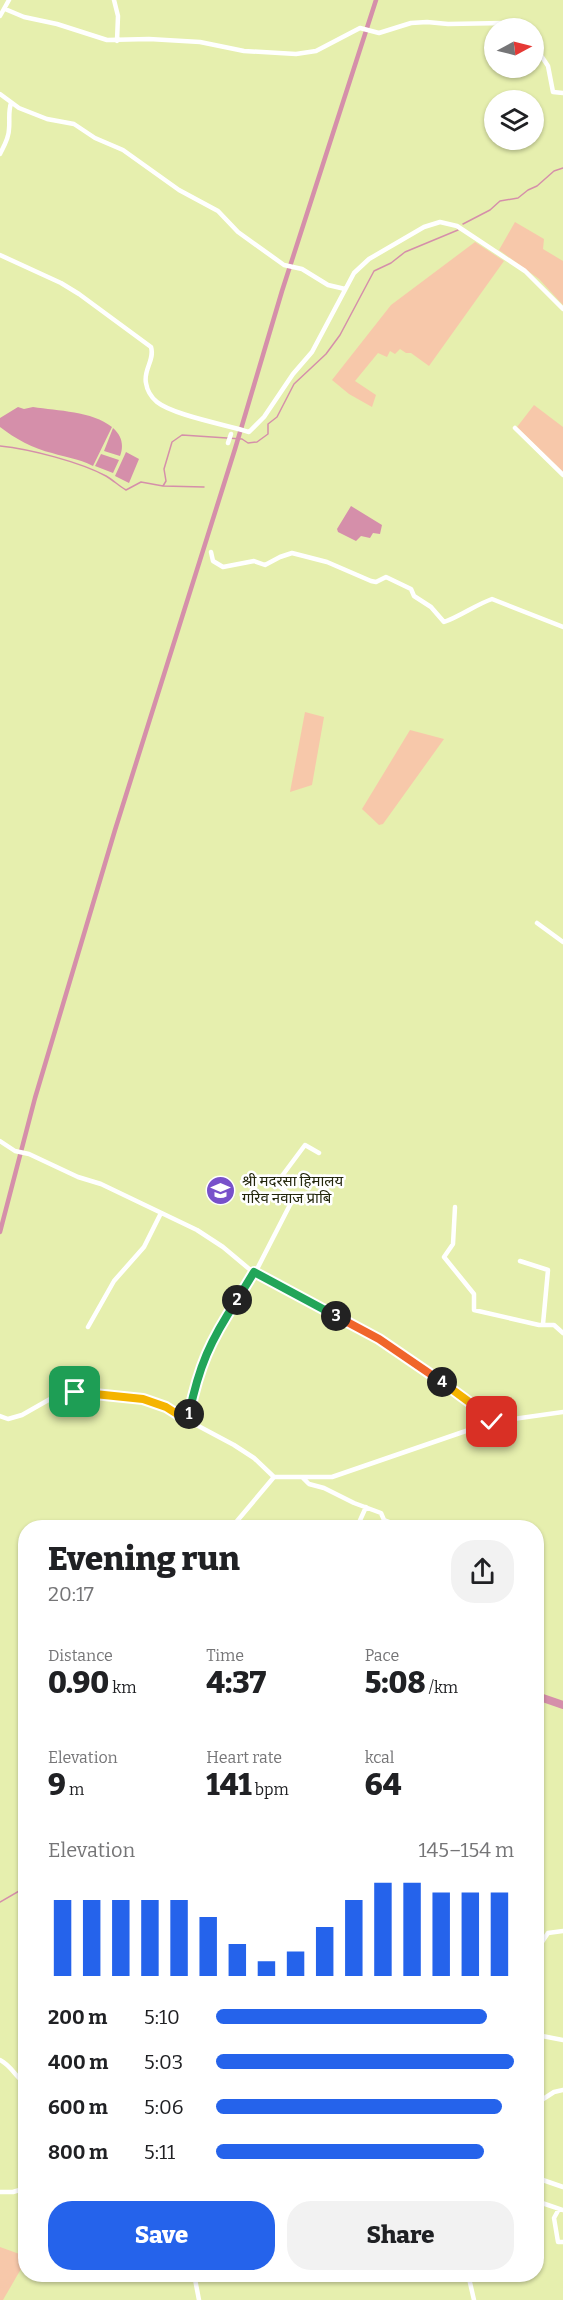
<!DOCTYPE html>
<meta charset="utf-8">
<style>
body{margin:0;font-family:Bitter,"Noto Sans Devanagari",serif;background:#f2f2f2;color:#202124;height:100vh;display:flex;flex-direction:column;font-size:22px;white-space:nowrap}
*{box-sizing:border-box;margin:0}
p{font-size:20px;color:#757577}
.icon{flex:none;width:33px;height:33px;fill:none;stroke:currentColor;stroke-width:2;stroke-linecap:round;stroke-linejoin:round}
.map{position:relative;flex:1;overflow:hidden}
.details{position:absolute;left:18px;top:1520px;width:526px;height:762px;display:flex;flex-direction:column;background:#fff;border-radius:24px;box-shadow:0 2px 4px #0004}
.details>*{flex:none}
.needle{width:39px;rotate:83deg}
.fabs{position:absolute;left:484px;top:18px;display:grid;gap:12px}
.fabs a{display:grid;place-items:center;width:60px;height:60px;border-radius:50%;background:#fff;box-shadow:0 2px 4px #0004;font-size:30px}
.pin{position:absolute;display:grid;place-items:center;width:51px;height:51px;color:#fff;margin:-26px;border-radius:12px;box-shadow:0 3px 9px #0006}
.km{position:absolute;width:30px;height:30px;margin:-15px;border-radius:50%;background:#222;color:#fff;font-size:16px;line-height:30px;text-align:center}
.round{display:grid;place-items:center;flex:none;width:63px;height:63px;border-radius:24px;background:#f2f2f2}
.summary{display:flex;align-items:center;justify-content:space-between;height:102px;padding:0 30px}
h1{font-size:33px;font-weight:800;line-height:45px}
.figures{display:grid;grid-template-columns:repeat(3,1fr);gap:9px;height:102px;padding:6px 30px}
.figures div{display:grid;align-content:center}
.figures b{font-size:30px;font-weight:800}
.figures small{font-size:16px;font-weight:400}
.figures p{font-size:16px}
.chart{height:168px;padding:12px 30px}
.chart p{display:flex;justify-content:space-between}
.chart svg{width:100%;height:108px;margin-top:6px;stroke:#2563eb;stroke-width:6}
.action{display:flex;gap:12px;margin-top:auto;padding:12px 30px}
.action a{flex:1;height:69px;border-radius:24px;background:#2563eb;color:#fff;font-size:24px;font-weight:800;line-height:69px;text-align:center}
.action a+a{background:#f2f2f2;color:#202124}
ul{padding:0 30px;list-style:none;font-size:20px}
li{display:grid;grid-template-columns:96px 72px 1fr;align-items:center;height:45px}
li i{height:15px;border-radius:8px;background:#2563eb}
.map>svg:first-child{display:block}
.green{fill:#f7c8aa}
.water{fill:#d58faa}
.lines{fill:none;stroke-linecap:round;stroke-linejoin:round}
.stream{stroke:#d58faa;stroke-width:1.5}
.canal{stroke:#d58faa;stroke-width:4.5}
.river{stroke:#d58faa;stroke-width:8}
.minor{stroke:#fff;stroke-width:4.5}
.split-1-casing{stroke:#fff;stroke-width:12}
.split-2-casing{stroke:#fff;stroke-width:12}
.split-3-casing{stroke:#fff;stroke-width:12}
.split-4-casing{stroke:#fff;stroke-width:12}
.split-5-casing{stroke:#fff;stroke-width:12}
.split-1{stroke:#f5b400;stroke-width:8}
.split-2{stroke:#22a559;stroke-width:8}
.split-3{stroke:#22a559;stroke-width:8}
.split-4{stroke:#f0652b;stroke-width:8}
.split-5{stroke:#f5b400;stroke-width:8}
.labels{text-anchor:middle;stroke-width:5;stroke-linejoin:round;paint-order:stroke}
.poi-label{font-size:15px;fill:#23260c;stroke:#fff;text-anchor:start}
</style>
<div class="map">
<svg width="563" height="2300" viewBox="0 0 563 2300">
<rect width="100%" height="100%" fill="#e6efae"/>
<path class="green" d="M515,222L544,239L543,249L563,261V305L539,279L499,250Z
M475,242L504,261L429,366L411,353H406L400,349L395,354L390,351L387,357L378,353L355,381L376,395L372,407L349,394L332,380L391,305Z
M534,405L563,427V472L517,427Z
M305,712L324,717L312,785L290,792Z
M410,730L444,739L383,824L379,825L362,809Z
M0,2247L25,2256V2262L3,2300H0Z"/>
<path class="water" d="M18,407L24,409L33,407C58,411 92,411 112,427L93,466C77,458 68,458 52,453C34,449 14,438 0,427V418Z
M113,428C122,436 124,445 120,456L104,451Z
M126,452L139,459L129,483L115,476Z
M101,454L119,460L113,473L95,466Z
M351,506L382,525L380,534L373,533L370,538L361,536L356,541L338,532L337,529Z"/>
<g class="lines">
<path class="stream" d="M463,224L490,210L500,201L518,198L528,190L537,186L554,171L563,168
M0,446C30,449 80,462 106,476C113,480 119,486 126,490L141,482L163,486L204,487
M163,486L166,481L164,469L172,442L182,435L242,439L248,443L257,442L268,434V424L277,417L294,384L326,354L340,335L374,271L391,263L405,252L458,230
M0,1902L26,1887"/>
<path class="canal" d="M0,1232L35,1098L115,830L235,449L282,291L376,0"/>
<path class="river" d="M537,1696L563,1705"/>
<path class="minor" d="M114,0L118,16L117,41
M5,9L24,17L57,24L107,40L149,39L200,42L244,51L296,54L316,51L360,28L379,33L411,23L427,22L448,24L504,23L518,28
M0,16L9,0
M534,45L548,66L553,92L563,93
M0,94L19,108L47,119L74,124L95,138L123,150L179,190L218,211L238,232L284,265L302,269L328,285L345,289
M0,154C4,146 9,138 9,129C10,119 8,113 11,103
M0,255L61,283L79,294L151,347C155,360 143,370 146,383C147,390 151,397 157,402C173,415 227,425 249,432L264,417L293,374L312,352L354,273L369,259L424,227L440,222L457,226L525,271L563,309
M515,428L563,475
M228,443L231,434
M211,552L213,561L223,567L254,561L265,565L280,557L292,553L327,562L371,581L376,582L386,577L411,589L414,596L431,607L444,622C461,616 475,605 492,599L563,627
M537,923L563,942
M0,1141L15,1151L29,1154L78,1177L101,1184L197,1230L223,1247L254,1273L379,1339L480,1410L492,1422L563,1412
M455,1207L453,1244L444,1257L474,1294V1310L539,1325H554L563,1333
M520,1261L548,1270L543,1324
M255,1273L294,1197L276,1184L305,1145L319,1153
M88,1327L114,1281L144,1247L161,1213
M0,1416L8,1419L22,1415L66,1390L143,1399L166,1407L189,1421L234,1445L254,1458L274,1477
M188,1421L203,1360L220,1327L254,1273
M303,1478L309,1484L324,1488L354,1503L381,1513L384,1520L403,1527
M232,1527L274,1477H332L492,1422
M357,1527L366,1507
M538,1948L548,1933L563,1931
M537,2035L563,2040
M0,2060C12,2066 15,2077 26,2084
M537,2103L554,2092L563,2090
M537,2178L563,2187
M0,2192H13L26,2188
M542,2203L563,2210
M559,2209L554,2218L558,2242H563
M194,2274L199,2300
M468,2274L474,2300"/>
</g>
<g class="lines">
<defs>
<path id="split-1" d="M75,1392L143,1399L166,1407L188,1421L189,1414"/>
<path id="split-2" d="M189,1414C199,1366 210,1341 237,1300"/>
<path id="split-3" d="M237,1300L254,1272L336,1316"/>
<path id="split-4" d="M336,1316L379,1339L442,1382"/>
<path id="split-5" d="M442,1382L480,1410L492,1422"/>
</defs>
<use href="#split-1" class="split-1-casing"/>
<use href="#split-2" class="split-2-casing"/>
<use href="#split-3" class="split-3-casing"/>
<use href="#split-4" class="split-4-casing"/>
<use href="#split-5" class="split-5-casing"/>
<use href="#split-1" class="split-1"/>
<use href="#split-2" class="split-2"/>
<use href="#split-3" class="split-3"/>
<use href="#split-4" class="split-4"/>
<use href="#split-5" class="split-5"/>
</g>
<defs>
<symbol id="school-disc" viewBox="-11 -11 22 22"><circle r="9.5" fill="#7851ca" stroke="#fff"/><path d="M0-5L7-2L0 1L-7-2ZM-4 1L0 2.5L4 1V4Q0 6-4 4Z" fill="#fff"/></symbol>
</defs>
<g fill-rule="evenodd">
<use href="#school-disc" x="204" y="1174" width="33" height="33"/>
</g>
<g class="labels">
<g class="poi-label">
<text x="242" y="1186">श्री मदरसा हिमालय<tspan x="242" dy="17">गरिव नवाज प्राबि</tspan></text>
</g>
</g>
</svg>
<div class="fabs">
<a><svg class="needle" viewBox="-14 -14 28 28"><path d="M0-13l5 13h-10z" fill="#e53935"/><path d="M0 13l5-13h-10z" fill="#757577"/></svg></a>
<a><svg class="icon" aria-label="layers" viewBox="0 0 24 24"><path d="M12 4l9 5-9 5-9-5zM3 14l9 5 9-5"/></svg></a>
</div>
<div class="pin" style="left:75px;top:1392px;background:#1e9e55"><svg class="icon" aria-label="arrive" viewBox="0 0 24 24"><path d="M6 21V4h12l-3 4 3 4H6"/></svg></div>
<div class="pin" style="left:492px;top:1422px;background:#d93025"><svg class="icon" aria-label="check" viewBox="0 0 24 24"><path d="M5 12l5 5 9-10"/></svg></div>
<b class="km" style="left:189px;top:1414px">1</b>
<b class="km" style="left:237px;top:1300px">2</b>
<b class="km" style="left:336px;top:1316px">3</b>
<b class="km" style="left:442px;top:1382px">4</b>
<section class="details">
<div class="summary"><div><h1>Evening run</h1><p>20:17</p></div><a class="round"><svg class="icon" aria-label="share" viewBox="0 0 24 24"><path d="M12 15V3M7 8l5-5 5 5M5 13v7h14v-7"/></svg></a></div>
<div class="figures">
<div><p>Distance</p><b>0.90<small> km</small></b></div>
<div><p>Time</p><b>4:37</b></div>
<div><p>Pace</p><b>5:08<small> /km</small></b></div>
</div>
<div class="figures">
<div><p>Elevation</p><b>9<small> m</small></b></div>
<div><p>Heart rate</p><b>141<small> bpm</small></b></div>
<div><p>kcal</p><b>64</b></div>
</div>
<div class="chart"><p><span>Elevation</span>145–154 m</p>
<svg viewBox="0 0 160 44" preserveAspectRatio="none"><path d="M5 44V13M15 44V13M25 44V13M35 44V13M45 44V13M55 44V20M65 44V31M75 44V38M85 44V34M95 44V24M105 44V13M115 44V6M125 44V6M135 44V10M145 44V10M155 44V10"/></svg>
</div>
<ul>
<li><b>200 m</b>5:10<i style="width:91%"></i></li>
<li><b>400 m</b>5:03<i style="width:100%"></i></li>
<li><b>600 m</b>5:06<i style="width:96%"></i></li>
<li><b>800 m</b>5:11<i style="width:90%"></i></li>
</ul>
<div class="action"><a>Save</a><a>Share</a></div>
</section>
</div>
